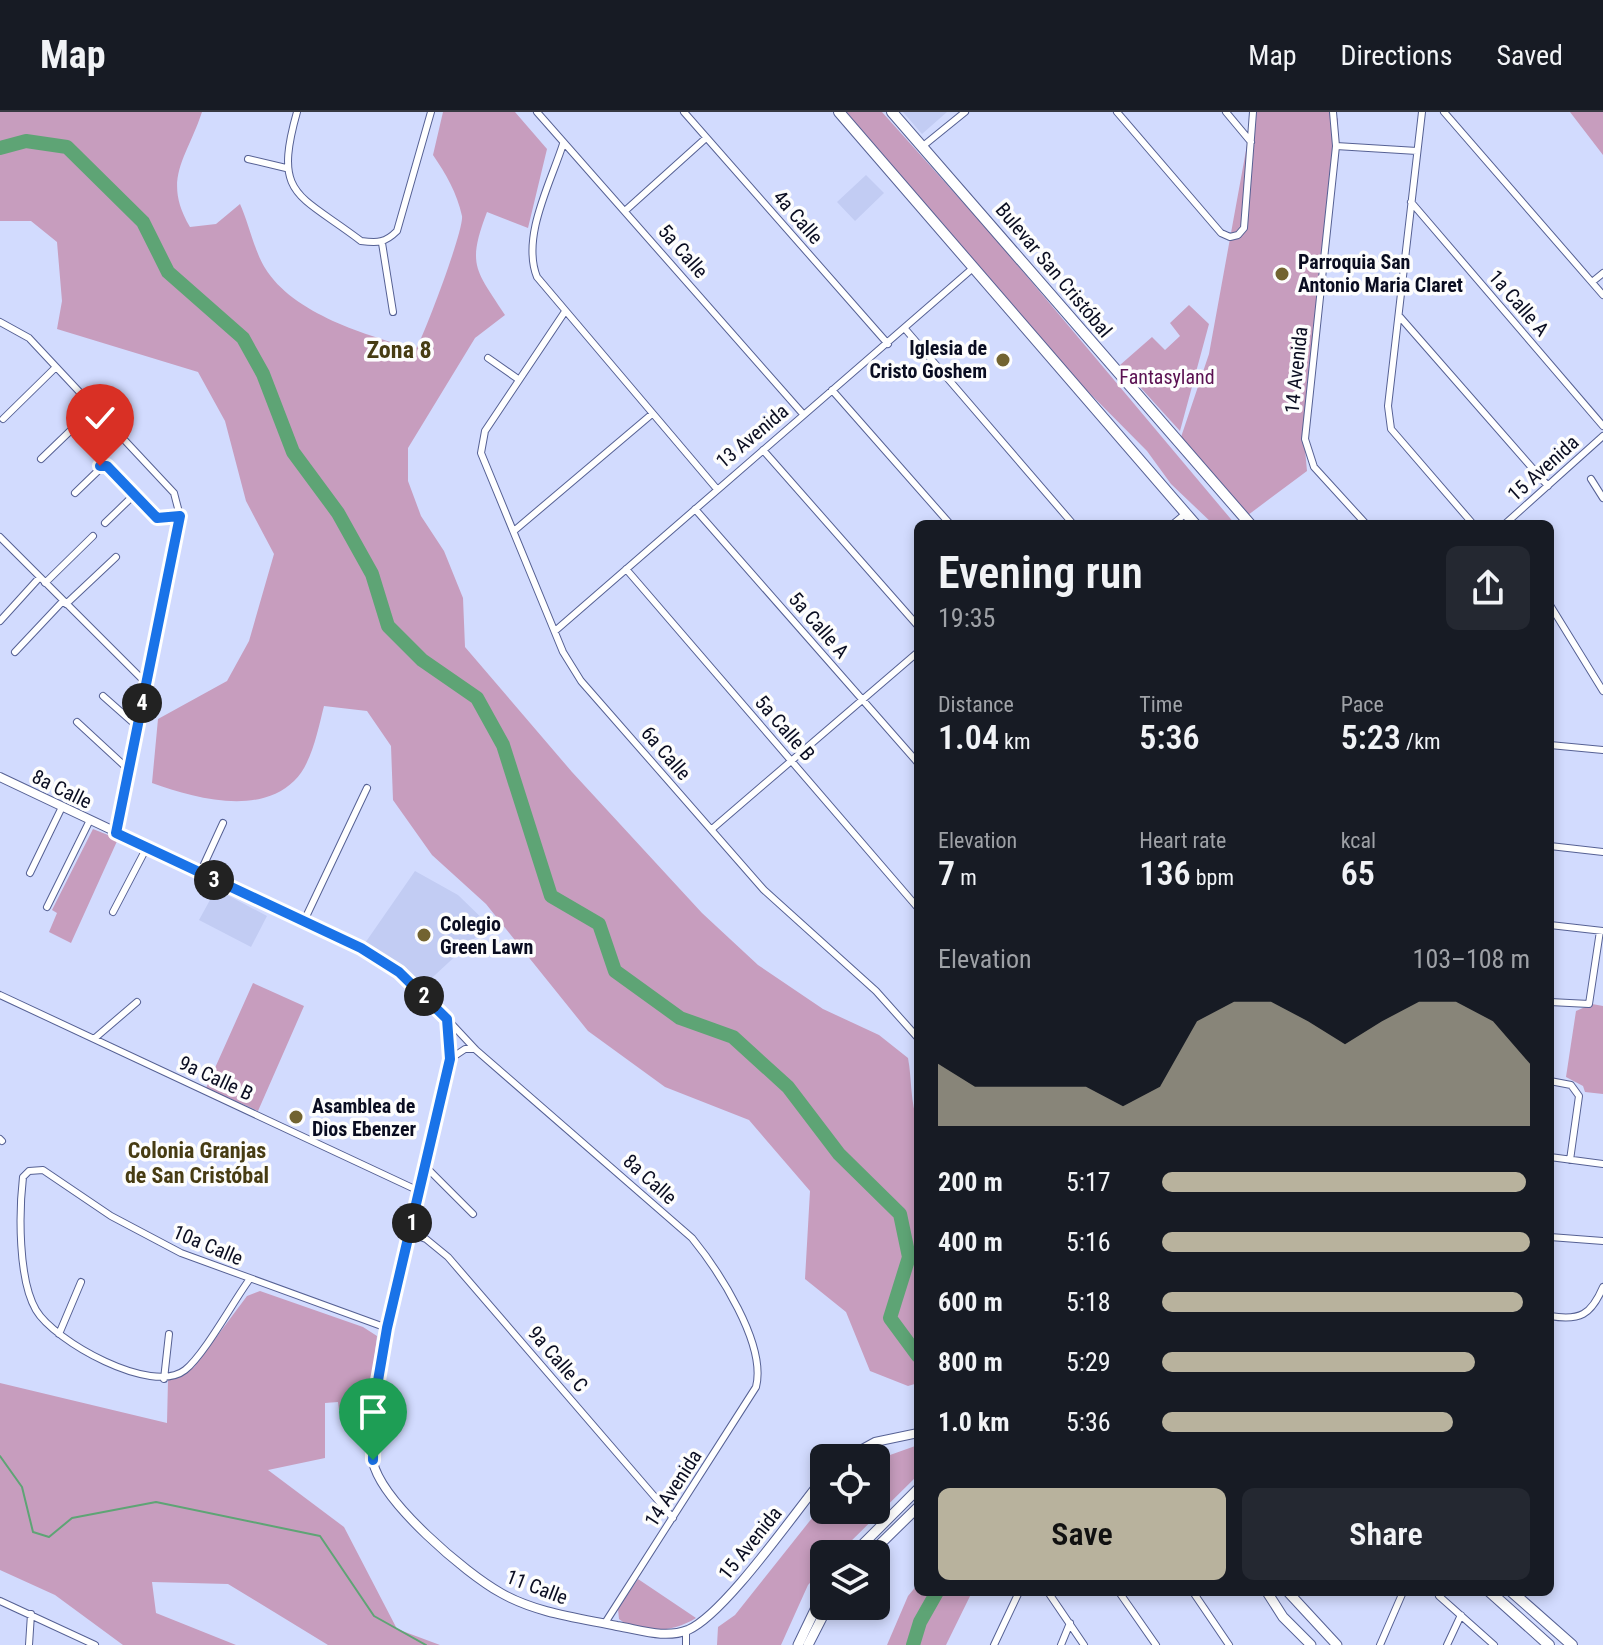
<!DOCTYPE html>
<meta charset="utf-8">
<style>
body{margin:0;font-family:"Roboto Condensed",sans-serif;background:#242831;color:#f1f3f6;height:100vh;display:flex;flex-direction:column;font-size:30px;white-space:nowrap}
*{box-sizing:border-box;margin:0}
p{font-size:26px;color:#9ea1a6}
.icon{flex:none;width:44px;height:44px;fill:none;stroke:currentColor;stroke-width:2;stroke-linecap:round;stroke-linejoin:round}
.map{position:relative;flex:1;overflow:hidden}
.panel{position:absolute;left:914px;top:408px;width:640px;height:1076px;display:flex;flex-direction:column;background:#171b24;border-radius:12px;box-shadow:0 4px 12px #0003}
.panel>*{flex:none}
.controls{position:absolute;left:810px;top:1332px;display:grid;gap:16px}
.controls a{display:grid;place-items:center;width:80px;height:80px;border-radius:12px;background:#171b24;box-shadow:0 4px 12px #0003;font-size:40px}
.pin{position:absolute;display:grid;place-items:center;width:68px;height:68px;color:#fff;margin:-82px -34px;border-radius:50% 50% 50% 0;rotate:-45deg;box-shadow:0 0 8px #0007}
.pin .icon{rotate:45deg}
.km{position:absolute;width:40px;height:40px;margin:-20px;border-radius:50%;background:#222;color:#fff;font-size:22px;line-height:40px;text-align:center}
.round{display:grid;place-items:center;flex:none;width:84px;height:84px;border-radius:12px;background:#242831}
.headline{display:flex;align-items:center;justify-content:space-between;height:136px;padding:0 24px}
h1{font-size:44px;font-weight:600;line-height:60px}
.metrics{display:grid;grid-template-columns:repeat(3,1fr);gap:12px;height:136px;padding:8px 24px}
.metrics div{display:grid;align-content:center}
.metrics b{font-size:34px;font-weight:600}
.metrics small{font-size:22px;font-weight:400}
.metrics p{font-size:22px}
.chart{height:224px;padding:16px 24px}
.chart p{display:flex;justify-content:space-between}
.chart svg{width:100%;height:144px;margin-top:8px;fill:#b8b29d;opacity:.7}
.cta{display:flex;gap:16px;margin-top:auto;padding:16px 24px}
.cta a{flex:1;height:92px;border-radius:12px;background:#b8b29d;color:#111;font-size:32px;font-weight:600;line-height:92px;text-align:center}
.cta a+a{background:#242831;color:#f1f3f6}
ul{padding:0 24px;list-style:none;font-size:26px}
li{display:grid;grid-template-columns:128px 96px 1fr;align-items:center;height:60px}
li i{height:20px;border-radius:10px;background:#b8b29d}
header{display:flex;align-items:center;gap:48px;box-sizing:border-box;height:112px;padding:0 40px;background:#171b24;border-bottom:2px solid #363941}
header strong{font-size:38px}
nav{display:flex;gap:44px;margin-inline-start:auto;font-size:28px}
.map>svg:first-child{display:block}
.built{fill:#c2ccf3}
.green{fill:#c79dbe}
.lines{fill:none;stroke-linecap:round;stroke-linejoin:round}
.stream{stroke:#5ea475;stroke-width:2}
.river{stroke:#5ea475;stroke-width:14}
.minor-casing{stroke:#566194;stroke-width:8}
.tertiary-casing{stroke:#566194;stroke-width:10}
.secondary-casing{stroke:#566194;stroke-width:11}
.primary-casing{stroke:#566194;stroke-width:12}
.minor{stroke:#fff;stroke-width:6}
.tertiary{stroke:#fff;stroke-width:8}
.secondary{stroke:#fff;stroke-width:9}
.primary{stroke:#fff;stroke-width:10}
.route-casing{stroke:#fff;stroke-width:16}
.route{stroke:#1a73e8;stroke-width:10}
.poi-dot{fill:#726330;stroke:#fdfdfd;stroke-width:3}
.labels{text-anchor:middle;stroke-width:7;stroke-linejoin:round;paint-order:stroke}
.street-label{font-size:20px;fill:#0a0d21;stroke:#fdfdfd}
.poi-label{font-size:20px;font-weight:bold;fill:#0a0d21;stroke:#fdfdfd;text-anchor:start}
.park-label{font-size:20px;fill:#5a1051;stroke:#fdfdfd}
.neighbourhood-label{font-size:22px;font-weight:bold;fill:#473c13;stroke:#fdfdfd}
.quarter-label{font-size:24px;font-weight:bold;fill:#473c13;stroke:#fdfdfd}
</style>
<header>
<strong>Map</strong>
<nav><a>Map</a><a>Directions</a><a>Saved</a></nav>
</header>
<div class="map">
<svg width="1603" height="1533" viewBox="0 0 1603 1533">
<rect width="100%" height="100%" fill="#d2dbfe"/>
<path class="built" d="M903,0H947L922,22Z
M866,63L884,81L855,109L837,90Z
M415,759L458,783L489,813L421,876L407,859L363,834Z
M216,777L267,804L251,835L199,808Z"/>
<path class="green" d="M0,0H202C186,48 162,67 190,115L216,112L240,92C249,112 254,138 265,156C293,202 368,224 416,237C425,221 464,118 462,104C457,81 446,62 433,43L443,0H515L547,37L528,116L487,100C467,153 475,157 505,203L475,226L408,336V369L421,404L444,439L463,486L465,535L572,660L702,801L758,853L823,897L879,923L908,946C912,967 910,991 918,1010V1271L908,1274L870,1259L846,1200L805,1167L810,1079L749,1008L665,975L588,919L486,792L432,743L393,688L391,634L367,599L324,594C318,617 312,652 294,669C258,704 194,686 152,671L158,607L227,569L249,529L274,442L246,389L225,309L198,260L57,217L62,189L57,130L31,109H0Z
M843,0H882L994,125L1235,412H1213L1171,372L1147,339L1037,228Z
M1253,0H1333L1338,7L1326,154L1304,326L1307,359L1244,406L1179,331L1209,242Z
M1570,0H1603V43Z
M1189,193L1209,212L1180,319L1120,253L1152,225L1165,238L1180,224L1170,211Z
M93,717L118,727L71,831L49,820L57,801L52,798Z
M253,871L304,894L258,999L206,976Z
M1592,892L1603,894V982L1585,980L1583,974L1566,965L1576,899Z
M260,1179L363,1215L377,1224L368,1298H339L338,1290L325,1291V1346L268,1358L344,1415L397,1517L440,1533H328L228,1472L152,1470L156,1501L236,1533H123L55,1483L0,1458V1271L167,1311L168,1268L194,1255L247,1184Z
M918,1333V1363L838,1442H824V1456L808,1473L781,1533H717L718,1515L735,1503L824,1391V1398H876V1348Z
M638,1467L696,1506C674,1520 640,1524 619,1507L618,1497Z
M918,1472V1480H972L946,1533H887L908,1484Z"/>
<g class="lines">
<path class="stream" d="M0,1344L22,1375L33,1420L49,1425L72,1406L156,1390L320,1424L374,1504L426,1533"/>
<path class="river" d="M0,36L26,29L67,35L143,110L168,160L243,226L263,262L293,340L338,401L372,462L388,514L422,548L477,586L503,633L551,784L599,812L615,859L680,906L733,925L788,975L839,1042L900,1102L909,1145L890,1206L918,1244
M913,1533L920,1510L937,1480"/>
<defs>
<path id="minor" d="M297,0C273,85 298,81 361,129C378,131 385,131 397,119L431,0
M537,0L803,302
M684,0L888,232
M1117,0L1221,121L1230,125L1238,123L1244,116L1253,0
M1226,0L1251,30
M1333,0L1336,34L1305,327L1314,355L1366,412
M1422,0L1388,294L1391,317L1473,412
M1444,0L1603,183
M563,32C551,70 521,125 537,165L716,376
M923,34L965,0
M1336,34L1417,39
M248,47L286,56
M1411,90L1603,314
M626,98L706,26
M382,131L393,200
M1592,170L1603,161
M564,201L485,319L481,341L563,540L581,569L764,778L876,879L918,926
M1400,205L1548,374
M0,210L29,226L174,381L180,404L177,428L116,721
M906,218L1073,412
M488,246L518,267
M832,278L950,412
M3,307L56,255
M763,338L918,514
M41,347L94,296
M1591,367L1603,386
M75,381L104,353L157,406L180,404
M695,397L918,651
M105,411L134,383
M1173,412L1185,402
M1505,412L1603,324
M515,418L652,302
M0,425L146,571
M626,457L918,796
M45,471L93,424
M66,492L116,445
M1550,493L1603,579
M0,509L39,466
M555,519L973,156
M15,540L63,489
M103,584L138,615
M77,610L129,658
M1550,633L1603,638
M712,717L918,540
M1550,734L1603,740
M30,761L62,695
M200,761L223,711
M47,795L90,708
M113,800L147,735
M304,809L367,676
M1550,813L1603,819
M0,883L419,1079
M1550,890L1589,892L1600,819
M447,907L476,938L692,1126C718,1158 767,1232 756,1275L605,1511
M95,926L137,890
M450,947L465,937H475
M1550,969L1571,973L1579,984L1570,1048
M0,1027L2,1029
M1550,1045L1603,1052
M425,1054L473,1102
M409,1121L426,1127L448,1145L673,1406
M1550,1125L1603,1129
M249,1168C233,1190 204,1243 185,1258C152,1284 54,1229 36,1198C18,1167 19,1100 23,1065L29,1059L43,1058L111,1104L181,1141L387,1216
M1550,1204C1580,1209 1591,1203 1603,1175
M59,1222L81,1170
M164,1267L169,1222
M1048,1480L1084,1533
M1119,1480L1156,1533
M1193,1480L1229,1533
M1439,1484L1494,1533
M0,1489L95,1533
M686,1519V1533
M29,1533L31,1502
M994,1533L1019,1480
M1061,1533L1070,1511
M1380,1533L1403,1480
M1447,1533L1461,1503"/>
<path id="tertiary" d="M0,665L361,836L399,860L447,907L450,947C434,1014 419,1081 403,1147C391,1200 362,1298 373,1350C382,1390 465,1461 501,1481C536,1501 579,1506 617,1514C641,1518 665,1527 688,1518C725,1502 795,1400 824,1365
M846,1346L875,1330L918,1321"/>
<path id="secondary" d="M853,1442L918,1377
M870,1442L918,1395
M1267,1480L1283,1505L1311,1533
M1288,1480L1337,1533
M798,1533L824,1479
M808,1533L828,1494"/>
<path id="primary" d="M839,0L1195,412
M892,0L1250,412
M1490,1480L1549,1533
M1512,1480L1572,1533"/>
</defs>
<use href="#minor" class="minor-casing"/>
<use href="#tertiary" class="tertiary-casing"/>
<use href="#secondary" class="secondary-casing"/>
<use href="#primary" class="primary-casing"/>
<use href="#minor" class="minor"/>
<use href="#tertiary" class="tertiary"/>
<use href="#secondary" class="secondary"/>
<use href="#primary" class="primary"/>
</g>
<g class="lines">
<defs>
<path id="route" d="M100,354H107L157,406L180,404L116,721L361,836L399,860L447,907L450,947L387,1216L374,1292L373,1348"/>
</defs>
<use href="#route" class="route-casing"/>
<use href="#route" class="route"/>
</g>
<g class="poi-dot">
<circle cx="1282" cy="162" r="8"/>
<circle cx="1003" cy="248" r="8"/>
<circle cx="424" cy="823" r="8"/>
<circle cx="296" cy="1005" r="8"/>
</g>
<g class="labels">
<g class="street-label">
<text transform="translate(798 105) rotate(49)" y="7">4a Calle</text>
<text transform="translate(683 139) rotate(49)" y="7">5a Calle</text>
<text transform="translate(1054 158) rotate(50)" y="7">Bulevar San Cristóbal</text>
<text transform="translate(1519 191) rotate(49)" y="7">1a Calle A</text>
<text transform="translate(1296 258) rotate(-84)" y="7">14 Avenida</text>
<text transform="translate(752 324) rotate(-40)" y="7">13 Avenida</text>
<text transform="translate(1543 356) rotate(-42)" y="7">15 Avenida</text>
<text transform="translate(819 513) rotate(49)" y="7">5a Calle A</text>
<text transform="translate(785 616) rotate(49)" y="7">5a Calle B</text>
<text transform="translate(666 641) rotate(49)" y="7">6a Calle</text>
<text transform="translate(62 677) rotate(26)" y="7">8a Calle</text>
<text transform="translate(216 966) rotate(25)" y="7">9a Calle B</text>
<text transform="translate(650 1067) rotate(42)" y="7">8a Calle</text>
<text transform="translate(208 1133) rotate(23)" y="7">10a Calle</text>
<text transform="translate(558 1247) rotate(49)" y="7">9a Calle C</text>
<text transform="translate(673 1376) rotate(-57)" y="7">14 Avenida</text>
<text transform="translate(750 1431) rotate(-51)" y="7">15 Avenida</text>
<text transform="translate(537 1475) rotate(21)" y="7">11 Calle</text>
</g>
<g class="poi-label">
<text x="1298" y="157">Parroquia San<tspan x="1298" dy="23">Antonio Maria Claret</tspan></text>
<text x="987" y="243" text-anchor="end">Iglesia de<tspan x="987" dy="23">Cristo Goshem</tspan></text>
<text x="440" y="819">Colegio<tspan x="440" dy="23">Green Lawn</tspan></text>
<text x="312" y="1001">Asamblea de<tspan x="312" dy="23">Dios Ebenzer</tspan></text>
</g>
<g class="park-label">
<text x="1167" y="272">Fantasyland</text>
</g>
<g class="neighbourhood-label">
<text x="197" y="1046">Colonia Granjas<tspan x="197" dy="25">de San Cristóbal</tspan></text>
</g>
<g class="quarter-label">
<text x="399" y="246">Zona 8</text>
</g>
</g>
</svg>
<div class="controls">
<a><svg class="icon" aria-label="locate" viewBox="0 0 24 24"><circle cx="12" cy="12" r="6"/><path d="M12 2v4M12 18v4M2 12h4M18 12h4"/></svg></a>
<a><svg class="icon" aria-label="layers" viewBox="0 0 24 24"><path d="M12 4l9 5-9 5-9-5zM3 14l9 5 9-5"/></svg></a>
</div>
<div class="pin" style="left:373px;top:1348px;background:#1e9e55"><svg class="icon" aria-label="arrive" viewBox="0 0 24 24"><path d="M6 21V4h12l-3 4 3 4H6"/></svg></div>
<div class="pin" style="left:100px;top:354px;background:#d93025"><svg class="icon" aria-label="check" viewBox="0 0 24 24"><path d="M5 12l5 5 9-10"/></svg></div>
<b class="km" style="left:412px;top:1111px">1</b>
<b class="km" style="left:424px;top:884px">2</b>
<b class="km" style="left:214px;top:768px">3</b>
<b class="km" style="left:142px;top:591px">4</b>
<section class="panel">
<div class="headline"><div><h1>Evening run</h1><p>19:35</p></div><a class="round"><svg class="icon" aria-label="share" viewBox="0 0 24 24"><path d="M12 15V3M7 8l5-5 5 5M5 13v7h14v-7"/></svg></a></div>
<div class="metrics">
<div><p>Distance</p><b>1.04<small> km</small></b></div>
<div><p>Time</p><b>5:36</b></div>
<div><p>Pace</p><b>5:23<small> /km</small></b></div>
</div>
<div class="metrics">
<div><p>Elevation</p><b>7<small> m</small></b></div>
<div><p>Heart rate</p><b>136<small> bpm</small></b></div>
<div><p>kcal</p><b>65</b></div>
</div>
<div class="chart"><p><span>Elevation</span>103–108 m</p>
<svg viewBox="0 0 160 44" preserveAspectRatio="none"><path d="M0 44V25L10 32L20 32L30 32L40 32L50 38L60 32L70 12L80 6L90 6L100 12L110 19L120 12L130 6L140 6L150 12L160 25V44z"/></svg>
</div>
<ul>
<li><b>200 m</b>5:17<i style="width:99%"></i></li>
<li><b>400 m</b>5:16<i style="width:100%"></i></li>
<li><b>600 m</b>5:18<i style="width:98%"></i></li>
<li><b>800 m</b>5:29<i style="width:85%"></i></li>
<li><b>1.0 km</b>5:36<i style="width:79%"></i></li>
</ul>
<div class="cta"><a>Save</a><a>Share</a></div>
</section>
</div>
